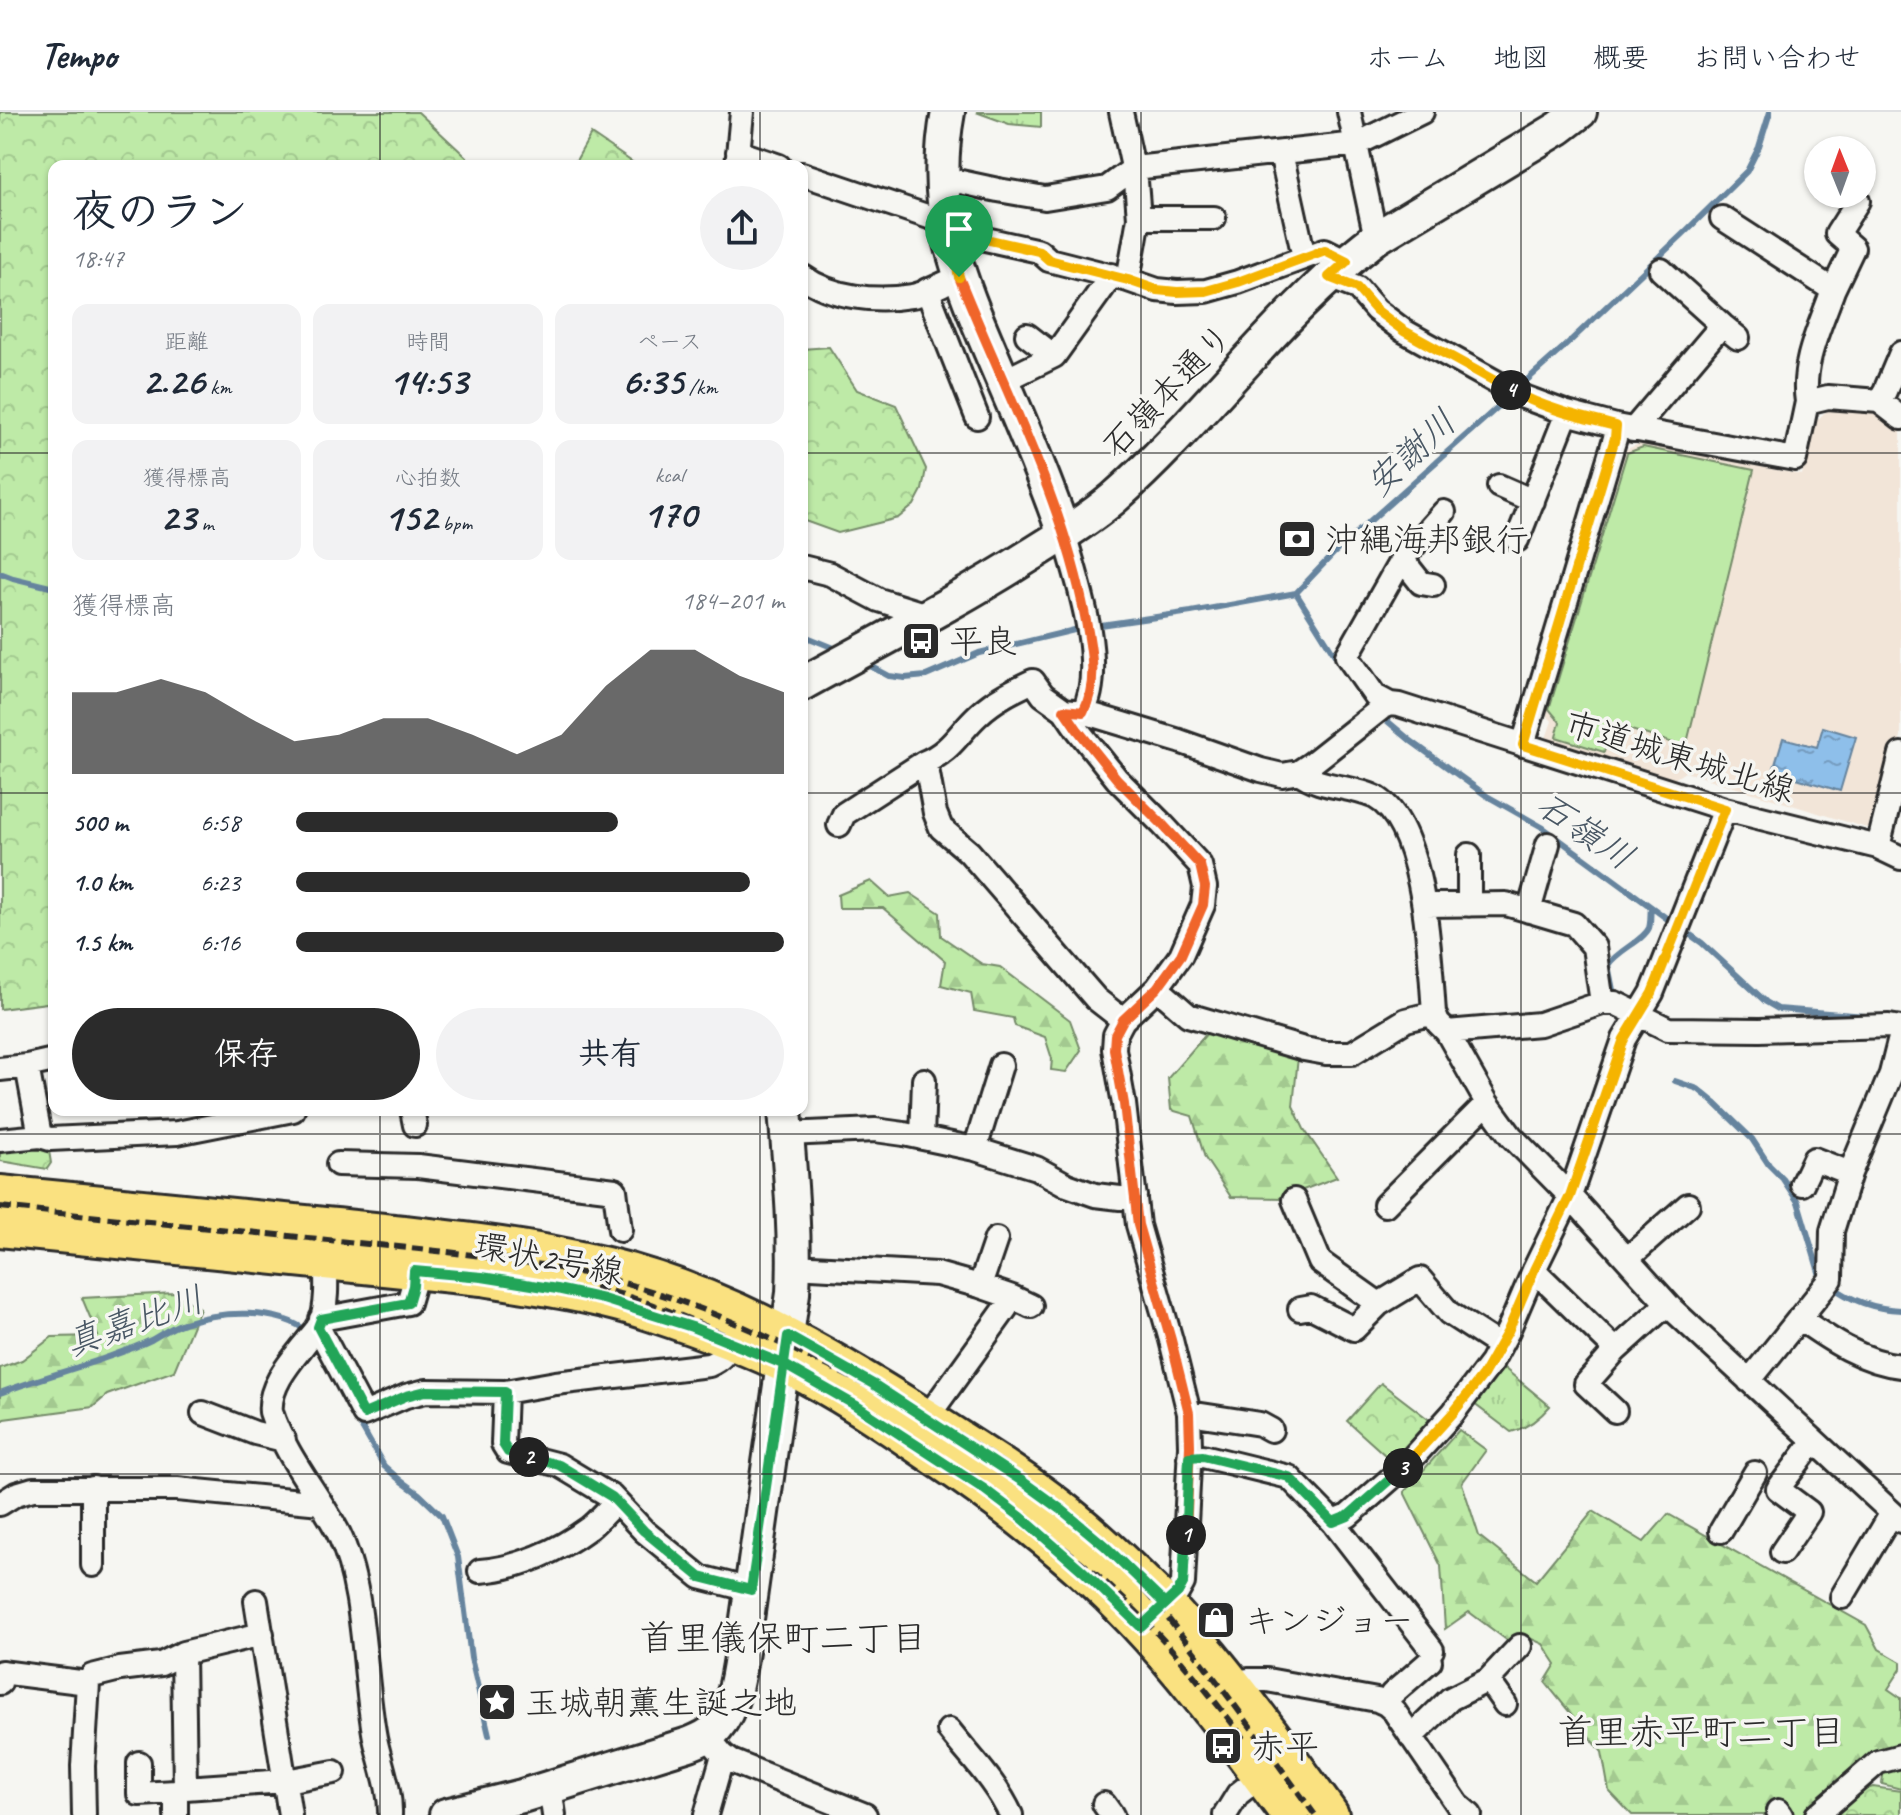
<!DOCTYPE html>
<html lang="ja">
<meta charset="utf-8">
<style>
body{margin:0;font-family:Caveat,"Klee One",sans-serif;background:#f2f2f3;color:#1f2937;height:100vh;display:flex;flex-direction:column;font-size:30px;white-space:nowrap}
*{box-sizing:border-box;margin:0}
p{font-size:26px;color:#747a83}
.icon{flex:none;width:44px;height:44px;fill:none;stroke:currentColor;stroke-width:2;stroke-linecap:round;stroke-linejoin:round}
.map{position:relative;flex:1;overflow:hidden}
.panel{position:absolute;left:48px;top:48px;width:760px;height:956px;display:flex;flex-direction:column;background:#fff;border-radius:16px;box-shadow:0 2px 6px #0004}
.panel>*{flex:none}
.needle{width:52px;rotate:359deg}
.controls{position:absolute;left:1804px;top:24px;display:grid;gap:16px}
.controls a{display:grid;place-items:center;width:72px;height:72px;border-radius:50%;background:#fff;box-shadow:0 2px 6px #0004;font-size:40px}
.pin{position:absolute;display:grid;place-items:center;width:68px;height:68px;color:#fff;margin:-82px -34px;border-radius:50% 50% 50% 0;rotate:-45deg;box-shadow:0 0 8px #0007}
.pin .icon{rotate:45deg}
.km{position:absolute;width:40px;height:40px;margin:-20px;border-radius:50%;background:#222;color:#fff;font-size:22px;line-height:40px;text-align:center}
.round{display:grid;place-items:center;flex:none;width:84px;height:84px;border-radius:42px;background:#f2f2f3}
.headline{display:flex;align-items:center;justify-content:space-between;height:136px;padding:0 24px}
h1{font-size:44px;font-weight:600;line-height:60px}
.metrics{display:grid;grid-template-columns:repeat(3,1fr);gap:12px;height:136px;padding:8px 24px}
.metrics div{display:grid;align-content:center;border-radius:16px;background:#f2f2f3;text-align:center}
.metrics b{font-size:40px;font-weight:600}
.metrics small{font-size:22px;font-weight:400}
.metrics p{font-size:22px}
.chart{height:224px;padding:16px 24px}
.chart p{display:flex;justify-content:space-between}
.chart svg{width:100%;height:144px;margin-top:8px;fill:#2b2b2b;opacity:.7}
.button{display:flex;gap:16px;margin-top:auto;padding:16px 24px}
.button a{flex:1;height:92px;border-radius:48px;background:#2b2b2b;color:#fff;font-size:32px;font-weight:600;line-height:92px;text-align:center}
.button a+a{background:#f2f2f3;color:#1f2937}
ul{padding:0 24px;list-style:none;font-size:26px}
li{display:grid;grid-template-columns:128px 96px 1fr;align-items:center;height:60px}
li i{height:20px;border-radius:10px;background:#2b2b2b}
header{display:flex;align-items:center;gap:48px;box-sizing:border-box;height:112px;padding:0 40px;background:#fff;border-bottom:2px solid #e0e1e3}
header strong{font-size:38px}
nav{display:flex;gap:44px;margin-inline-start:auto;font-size:28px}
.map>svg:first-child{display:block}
.built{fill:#f2e5d8}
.grass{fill:url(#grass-tufts);stroke:#748a69;stroke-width:2}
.forest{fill:url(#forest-firs);stroke:#748a69;stroke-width:2}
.park{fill:url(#park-crowns);stroke:#748a69;stroke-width:2}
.pitch{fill:#beeaa7;stroke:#748a69;stroke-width:2}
.water{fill:url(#water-ripples);stroke:#66849e;stroke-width:2}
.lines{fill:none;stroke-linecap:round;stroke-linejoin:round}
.stream{stroke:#66849e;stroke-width:6}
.minor-casing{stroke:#2b2b2b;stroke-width:28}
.secondary-casing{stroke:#2b2b2b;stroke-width:38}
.primary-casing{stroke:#2b2b2b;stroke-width:42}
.minor{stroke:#f6f6f2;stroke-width:22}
.secondary{stroke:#f6f6f2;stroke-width:32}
.primary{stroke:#fae180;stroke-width:36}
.rail{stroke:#2b2b2b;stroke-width:6;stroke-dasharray:12 6;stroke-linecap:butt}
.split-1-casing{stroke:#fff;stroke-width:16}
.split-2-casing{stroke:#fff;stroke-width:16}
.split-3-casing{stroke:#fff;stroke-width:16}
.split-4-casing{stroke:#fff;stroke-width:16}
.split-5-casing{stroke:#fff;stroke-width:16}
.split-1{stroke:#f0652b;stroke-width:10}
.split-2{stroke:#22a559;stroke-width:10}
.split-3{stroke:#22a559;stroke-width:10}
.split-4{stroke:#f5b400;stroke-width:10}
.split-5{stroke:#f5b400;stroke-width:10}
.grid{fill:none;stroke:#2b2b2b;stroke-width:2;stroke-opacity:0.55}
.labels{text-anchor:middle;stroke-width:7;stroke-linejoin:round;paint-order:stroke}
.street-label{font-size:34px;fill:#2b2b2b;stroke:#f6f6f2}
.poi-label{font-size:34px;fill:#2b2b2b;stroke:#f6f6f2;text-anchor:start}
.water-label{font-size:36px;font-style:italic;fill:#495764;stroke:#f6f6f2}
.neighbourhood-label{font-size:36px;fill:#2b2b2b;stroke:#f6f6f2}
</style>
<header>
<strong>Tempo</strong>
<nav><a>ホーム</a><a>地図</a><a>概要</a><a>お問い合わせ</a></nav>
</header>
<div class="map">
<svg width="1901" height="1703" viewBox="0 0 1901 1703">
<defs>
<pattern id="grass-tufts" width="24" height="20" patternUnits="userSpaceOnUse" patternTransform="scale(2)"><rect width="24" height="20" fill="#beeaa7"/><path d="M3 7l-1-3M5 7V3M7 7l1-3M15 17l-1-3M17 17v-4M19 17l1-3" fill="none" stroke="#a3c990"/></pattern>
<pattern id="forest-firs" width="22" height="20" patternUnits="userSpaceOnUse" patternTransform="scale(2)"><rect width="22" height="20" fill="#beeaa7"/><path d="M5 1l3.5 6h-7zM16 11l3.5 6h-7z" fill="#a3c990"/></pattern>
<pattern id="park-crowns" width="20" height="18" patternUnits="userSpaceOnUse" patternTransform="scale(2)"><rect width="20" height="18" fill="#beeaa7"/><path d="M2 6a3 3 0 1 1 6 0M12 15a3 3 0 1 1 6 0" fill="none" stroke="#a3c990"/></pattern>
<pattern id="water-ripples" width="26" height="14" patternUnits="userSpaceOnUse" patternTransform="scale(2)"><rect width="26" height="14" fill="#8ebfea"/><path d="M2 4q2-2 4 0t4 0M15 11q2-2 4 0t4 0" fill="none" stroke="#749bbe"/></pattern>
</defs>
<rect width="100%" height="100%" fill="#f6f6f2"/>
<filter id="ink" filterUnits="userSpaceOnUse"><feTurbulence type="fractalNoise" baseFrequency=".0125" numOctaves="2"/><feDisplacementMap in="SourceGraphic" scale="16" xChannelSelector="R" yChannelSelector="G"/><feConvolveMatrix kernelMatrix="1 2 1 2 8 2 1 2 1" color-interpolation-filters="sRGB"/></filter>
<g filter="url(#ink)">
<path class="built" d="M1848,294L1880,304L1901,317V624L1879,703L1874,704L1870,717L1685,660L1674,667L1546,626L1552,609L1544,600L1625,338L1641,331L1802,363L1814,312L1824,301L1836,295Z"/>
<path class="grass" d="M976,0H1041V15L1009,12Z
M1504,1256L1550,1294C1539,1307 1527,1316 1511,1320L1473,1291Z
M1901,1654V1677L1882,1672L1884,1656Z"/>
<path class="forest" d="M871,769L889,785L910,781L940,801L941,824L982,852L1000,855L1070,908L1081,938L1066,960L1051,958L1052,947L1045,925L1015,914L1013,906L974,899L971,881L941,873L945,849L883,796H839L838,783Z
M1208,920L1298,945L1293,994L1304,1017L1337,1065L1282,1086L1231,1085L1205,1046L1192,1004L1171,998L1168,966Z
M175,1181L200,1196L174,1259L107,1283L93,1295L4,1307L0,1311V1256L22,1248L52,1225L98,1224L82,1186Z
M1459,1318L1486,1338L1462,1371L1479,1424L1536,1469L1593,1399L1644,1430L1668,1402L1866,1513L1879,1537L1901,1550V1557L1888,1577L1901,1586V1636L1807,1703H1632L1609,1679L1602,1640L1545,1570L1556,1552L1543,1532L1521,1522L1508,1529L1469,1500L1445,1517L1441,1454L1404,1380Z"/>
<path class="park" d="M0,0H418L476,54H54V890L0,897Z
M591,22L638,54H573Z
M829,235L857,278L896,293L926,357L922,378L914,393L898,406L838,421L802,408V237Z
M0,1033H48L51,1051L47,1057L0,1049Z
M1381,1271L1432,1310L1395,1352L1347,1309Z
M1873,1675L1901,1679V1703H1829L1854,1681Z"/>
<path class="pitch" d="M1643,335L1754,358L1686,635L1612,612L1604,640L1556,625L1560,610L1549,597L1627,341Z"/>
<path class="water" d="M1823,615L1856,625L1840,679L1773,659L1783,626L1817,635Z"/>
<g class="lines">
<path class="stream" d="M1517,277L1565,234L1685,120L1747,59L1759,35L1770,0
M0,461L13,466L54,476
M1296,481L1341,553
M802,523L839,538
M863,550L889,564L905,566L926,564L979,541L1087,515L1191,500L1296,481L1334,441L1509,285
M1379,602L1411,629L1487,684L1542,715L1673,811
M1682,817L1702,831L1766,890L1778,897L1878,905
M1614,883L1608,853C1618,838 1643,829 1649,816C1651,810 1650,801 1651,795
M1675,969L1698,977L1715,991L1752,1027L1769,1053L1783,1067L1798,1090L1821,1167
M1830,1173C1851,1189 1875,1197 1901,1198
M0,1281C37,1267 75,1257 111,1244C125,1239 139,1234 151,1228C162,1222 173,1214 184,1211C220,1199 279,1195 309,1221
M357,1307L384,1354L401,1369L419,1382L442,1404L458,1445L471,1546L489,1623"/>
<defs>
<path id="minor" d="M1349,0L1376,126
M738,40L779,54
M1281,41L1304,145
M737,54L742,0
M802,62L947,111L972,124L1039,139L1049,148L1128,168L1139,106L1136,69L1121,0
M942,66L998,78L1045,86L1107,76L1134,56L1357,32L1422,0
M1139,106H1214
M1722,106L1833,178C1820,215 1801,251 1807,290
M802,164C832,186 876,190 912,184C926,182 945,170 959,165
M1329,165L1357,176L1376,198L1404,219L1521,284L1567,301L1616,314L1795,347L1807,290L1828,285L1879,289L1901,306
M1128,168L1157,178L1177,180L1206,179L1238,170L1325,138L1347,149
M927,178L977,305
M1833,178L1853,136L1837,122L1858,89
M1722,213L1738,226
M1027,223L1054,244L1112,163
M1003,269L1054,244
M1879,289L1885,279L1901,241
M1633,318L1722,213L1661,158
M1499,374L1533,389
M1064,422C1078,469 1107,555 1083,600
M1517,428L1567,301
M1402,447L1421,471L1433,473
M802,455L830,462L879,488L930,504
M1390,592L1375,584L1347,544L1402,447L1444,400
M1064,598L1083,600L1179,629L1261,658L1282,663L1299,660L1311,652L1383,595L1390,592L1399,593L1725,697L1878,735L1901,746
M1523,633L1615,326L1616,314
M1299,660C1321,677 1350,673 1375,685C1426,712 1430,849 1434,901L1438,911L1447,920L1487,991L1511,1024L1570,1084L1673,1198L1901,1409
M839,713L844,702L923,651
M1878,735L1901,642
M1425,793L1506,792L1574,812L1594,835L1602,891
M1469,793V743
M1529,799L1548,732
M1157,876L1188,903L1304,937L1326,941H1352L1406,908L1434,901
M1123,908L1096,887L969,740L941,716L935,701L928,662L923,651C952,639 958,621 979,602C995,587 1014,578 1033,569L1043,583L1064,598L1077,617L1117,667L1162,712L1200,753L1205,775L1203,793L1181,843L1157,876L1123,908L1115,923L1114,937L1124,992L1138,1113L1171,1228L1189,1301L1190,1334L1183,1471L1178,1480L1156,1501
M1447,920L1540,912L1602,891H1615L1668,917L1760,918L1889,914L1901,916
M27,954L54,948
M0,957L27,954L40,1024L50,1027L177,1021L293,998
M412,998L415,1013
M787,1022L875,1018L904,1022L975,1037L1036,1056L1067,1073L1095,1083L1120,1086L1135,1084
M922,1026L924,968
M0,1028L40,1024
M975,1037L1001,953
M338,1052L418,1054L615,1078L620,1118
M1802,1072L1814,1047L1850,1061L1891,962L1901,922
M1294,1088L1320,1150L1379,1192
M1385,1093L1487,991
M325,1140C326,1161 329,1195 319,1214C316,1219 311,1224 307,1229C292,1248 268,1274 271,1300C285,1344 318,1381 339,1422C366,1479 363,1563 375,1626C380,1651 391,1677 390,1703
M1627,1147L1688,1093
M794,1154L937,1162L980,1174L1012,1185L1031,1194
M1534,1158L1616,1238
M980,1174L996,1127
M1300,1197L1311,1195L1354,1217L1379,1192L1420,1167L1449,1201L1500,1234
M1799,1206C1830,1228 1863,1250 1901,1254
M321,1207L408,1191L413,1174L414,1159
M318,1215L364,1302L406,1284L426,1279L505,1280L556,1271L709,1253C721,1248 725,1243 730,1230
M1749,1269L1831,1167L1832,1119L1850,1061
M505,1280L503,1332L508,1340L559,1353L612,1385L644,1419L700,1465L751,1478
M1615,1299L1586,1272L1616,1238L1667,1192
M203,1301L255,1321L284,1328
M1189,1301L1260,1312L1271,1318
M926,1307L1006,1196L1012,1185
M1189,1345L1203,1344L1289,1365L1333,1410L1432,1538
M0,1392L16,1382L33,1377H177L321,1391
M1333,1410L1348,1404L1405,1354L1453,1301L1491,1251L1508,1219L1534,1158L1570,1084L1624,927L1652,881L1725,697
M1721,1419L1755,1361
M1782,1440L1809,1400L1778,1377L1814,1329
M93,1453V1376
M480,1459C519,1456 558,1439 589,1416C599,1408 607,1398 616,1390
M1842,1485L1892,1401
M256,1489L290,1703
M183,1541L262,1522
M1488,1568L1505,1592
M0,1571L1,1560L88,1571L83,1654L84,1703
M88,1571L92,1564L120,1557L161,1552L183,1541L185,1676L176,1680V1703
M1237,1577L1248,1568H1267L1377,1588L1386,1592L1394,1599L1458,1693L1470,1703
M1386,1592L1392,1582L1430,1549
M949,1618C971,1646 996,1670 1011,1703
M707,1624L723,1643L731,1649L865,1703
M1411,1625L1450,1587L1488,1568L1520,1534
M139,1651V1682L176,1680
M550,1675L554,1703
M185,1676L286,1669L334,1660
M1104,1692L1112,1703
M1778,1699L1781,1703
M706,1703L723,1643
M1225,1703L1238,1682L1261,1664
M1817,1703L1878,1650L1901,1644"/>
<path id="secondary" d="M948,0C928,106 963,175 1003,269C1025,320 1046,370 1064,422
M802,572C878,530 955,491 1029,444C1058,426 1088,408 1114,386C1206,305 1278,200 1376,126L1559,16L1580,0
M446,1703L522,1684L689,1632C699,1628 710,1624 717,1615C738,1591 739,1551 745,1521L793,1181C796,1120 790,1059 785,998"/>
<path id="primary" d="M0,1082C105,1092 210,1103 315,1113C413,1123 511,1131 606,1154C722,1182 826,1242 926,1306C971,1335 1018,1363 1061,1397C1097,1425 1131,1458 1163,1490C1180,1507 1194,1525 1209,1543C1252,1595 1291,1649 1330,1703
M0,1116L482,1165C532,1173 582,1180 631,1194C682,1210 735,1229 784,1252C836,1277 886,1311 934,1344C1006,1392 1075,1446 1135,1509C1192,1569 1240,1637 1290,1703"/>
</defs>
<use href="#minor" class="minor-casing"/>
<use href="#secondary" class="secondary-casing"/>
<use href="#primary" class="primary-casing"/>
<use href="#minor" class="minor"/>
<use href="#secondary" class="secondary"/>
<use href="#primary" class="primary"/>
<path class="rail" d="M0,1095C119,1107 239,1119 358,1131C439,1139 521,1146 600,1165C673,1182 740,1212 807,1244C909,1292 1008,1344 1091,1422C1128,1456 1161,1497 1192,1537C1234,1591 1274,1647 1315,1703
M594,1175C711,1204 811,1269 911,1333C983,1378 1055,1424 1117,1481C1165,1525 1204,1576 1244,1626"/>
</g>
</g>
<g class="lines" filter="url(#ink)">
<defs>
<path id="split-1" d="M959,165C1004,277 1062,385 1085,504C1091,536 1099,570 1083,600L1064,598L1077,617L1117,667L1162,712L1200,753L1205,775L1203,793L1181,843L1157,876L1123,908L1115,923L1114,937L1124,992L1138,1113L1171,1228L1189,1301L1190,1334L1186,1423"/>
<path id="split-2" d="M529,1345L508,1340L503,1332L505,1280L426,1279L406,1284L364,1302L318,1215L321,1207L408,1191L413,1174L414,1159L482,1165L557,1177L603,1187L692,1215L783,1252L855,1293L984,1377L1021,1405L1084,1460L1141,1515L1178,1480L1183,1471L1186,1423"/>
<path id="split-3" d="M529,1345L559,1353L612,1385L644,1419L700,1465L751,1478L788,1224L873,1272L1022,1369L1062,1398L1105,1434L1165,1492L1178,1480L1183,1471L1189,1345L1203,1344L1289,1365L1333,1410L1348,1404L1403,1356"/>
<path id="split-4" d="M1403,1356L1453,1301L1483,1263L1508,1219L1534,1158L1570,1084L1624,927L1652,881L1725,697L1523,633L1615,326L1616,314C1580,305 1542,296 1511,278"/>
<path id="split-5" d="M959,165L947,111L972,124L1039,139L1049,148L1128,168L1157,178L1177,180L1206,179L1238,170L1325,138L1347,149L1329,165L1357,176L1376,198L1404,219L1511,278"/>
</defs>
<use href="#split-1" class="split-1-casing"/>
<use href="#split-2" class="split-2-casing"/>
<use href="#split-3" class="split-3-casing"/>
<use href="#split-4" class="split-4-casing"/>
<use href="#split-5" class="split-5-casing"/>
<use href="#split-1" class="split-1"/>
<use href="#split-2" class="split-2"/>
<use href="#split-3" class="split-3"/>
<use href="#split-4" class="split-4"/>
<use href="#split-5" class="split-5"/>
</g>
<path class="grid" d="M380,0V54M760,0V54M1141,0V1703M1521,0V1703M0,341H54M802,341H1901M0,681H54M802,681H1901M380,998V1703M760,998V1703M0,1022H1901M0,1362H1901"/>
<defs>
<symbol id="bank-square" viewBox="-11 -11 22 22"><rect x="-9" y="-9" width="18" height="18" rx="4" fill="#2b2b2b" stroke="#f6f6f2"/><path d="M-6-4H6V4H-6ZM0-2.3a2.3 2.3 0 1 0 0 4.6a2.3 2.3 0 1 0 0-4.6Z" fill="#fff"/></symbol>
<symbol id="bus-square" viewBox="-11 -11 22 22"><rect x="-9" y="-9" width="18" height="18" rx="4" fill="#2b2b2b" stroke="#f6f6f2"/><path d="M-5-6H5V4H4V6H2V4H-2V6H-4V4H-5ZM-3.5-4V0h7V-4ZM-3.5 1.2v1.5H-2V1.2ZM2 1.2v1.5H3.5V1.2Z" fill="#fff"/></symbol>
<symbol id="shop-square" viewBox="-11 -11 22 22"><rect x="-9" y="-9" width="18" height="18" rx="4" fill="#2b2b2b" stroke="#f6f6f2"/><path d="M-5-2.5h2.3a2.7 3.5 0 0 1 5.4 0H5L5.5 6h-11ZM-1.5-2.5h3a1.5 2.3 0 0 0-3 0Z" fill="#fff"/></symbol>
<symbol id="sight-square" viewBox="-11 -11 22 22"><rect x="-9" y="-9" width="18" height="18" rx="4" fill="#2b2b2b" stroke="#f6f6f2"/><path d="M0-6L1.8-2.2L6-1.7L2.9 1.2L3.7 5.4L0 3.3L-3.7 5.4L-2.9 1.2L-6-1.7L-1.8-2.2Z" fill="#fff"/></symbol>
</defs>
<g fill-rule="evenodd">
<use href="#bank-square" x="1275" y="405" width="44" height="44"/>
<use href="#bus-square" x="899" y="507" width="44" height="44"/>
<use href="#shop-square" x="1194" y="1486" width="44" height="44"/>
<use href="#sight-square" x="475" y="1568" width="44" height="44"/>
<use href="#bus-square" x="1201" y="1612" width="44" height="44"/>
</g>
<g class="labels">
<g class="street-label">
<text transform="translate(1167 278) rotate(-46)" y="12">石嶺本通り</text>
<text transform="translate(1680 644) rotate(17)" y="12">市道城東城北線</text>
<text transform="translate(549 1146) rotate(11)" y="12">環状2号線</text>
</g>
<g class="poi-label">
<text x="1325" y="439">沖縄海邦銀行</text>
<text x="949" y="541">平良</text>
<text x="1244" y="1520">キンジョー</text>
<text x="525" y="1602">玉城朝薫生誕之地</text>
<text x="1251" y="1646">赤平</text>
</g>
<g class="water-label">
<text transform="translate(1410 340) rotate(-43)" y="13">安謝川</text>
<text transform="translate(1586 718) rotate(34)" y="13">石嶺川</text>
<text transform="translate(134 1208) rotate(-19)" y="13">真嘉比川</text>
</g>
<g class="neighbourhood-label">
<text x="783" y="1538">首里儀保町二丁目</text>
<text x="1701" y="1632">首里赤平町二丁目</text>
</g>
</g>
</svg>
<div class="controls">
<a><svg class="needle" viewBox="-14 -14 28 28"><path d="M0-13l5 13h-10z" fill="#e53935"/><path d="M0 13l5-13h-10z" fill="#747a83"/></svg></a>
</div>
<div class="pin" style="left:959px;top:165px;background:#1e9e55"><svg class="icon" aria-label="arrive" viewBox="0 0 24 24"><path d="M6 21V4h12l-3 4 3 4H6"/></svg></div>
<b class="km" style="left:1186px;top:1423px">1</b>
<b class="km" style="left:529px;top:1345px">2</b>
<b class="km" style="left:1403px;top:1356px">3</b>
<b class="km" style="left:1511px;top:278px">4</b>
<section class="panel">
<div class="headline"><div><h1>夜のラン</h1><p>18:47</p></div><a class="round"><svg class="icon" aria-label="share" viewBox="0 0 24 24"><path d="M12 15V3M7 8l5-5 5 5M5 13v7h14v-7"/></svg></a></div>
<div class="metrics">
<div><p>距離</p><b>2.26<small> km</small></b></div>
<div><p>時間</p><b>14:53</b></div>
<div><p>ペース</p><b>6:35<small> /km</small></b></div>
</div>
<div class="metrics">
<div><p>獲得標高</p><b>23<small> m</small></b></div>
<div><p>心拍数</p><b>152<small> bpm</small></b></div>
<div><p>kcal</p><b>170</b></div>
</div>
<div class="chart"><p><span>獲得標高</span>184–201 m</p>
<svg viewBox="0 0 160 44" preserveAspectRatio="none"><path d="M0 44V19L10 19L20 15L30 19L40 27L50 34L60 32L70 27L80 27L90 32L100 38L110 32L120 17L130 6L140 6L150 14L160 19V44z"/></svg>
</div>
<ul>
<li><b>500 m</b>6:58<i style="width:66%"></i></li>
<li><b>1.0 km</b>6:23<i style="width:93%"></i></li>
<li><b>1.5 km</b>6:16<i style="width:100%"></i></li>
</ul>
<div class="button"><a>保存</a><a>共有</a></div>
</section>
</div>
